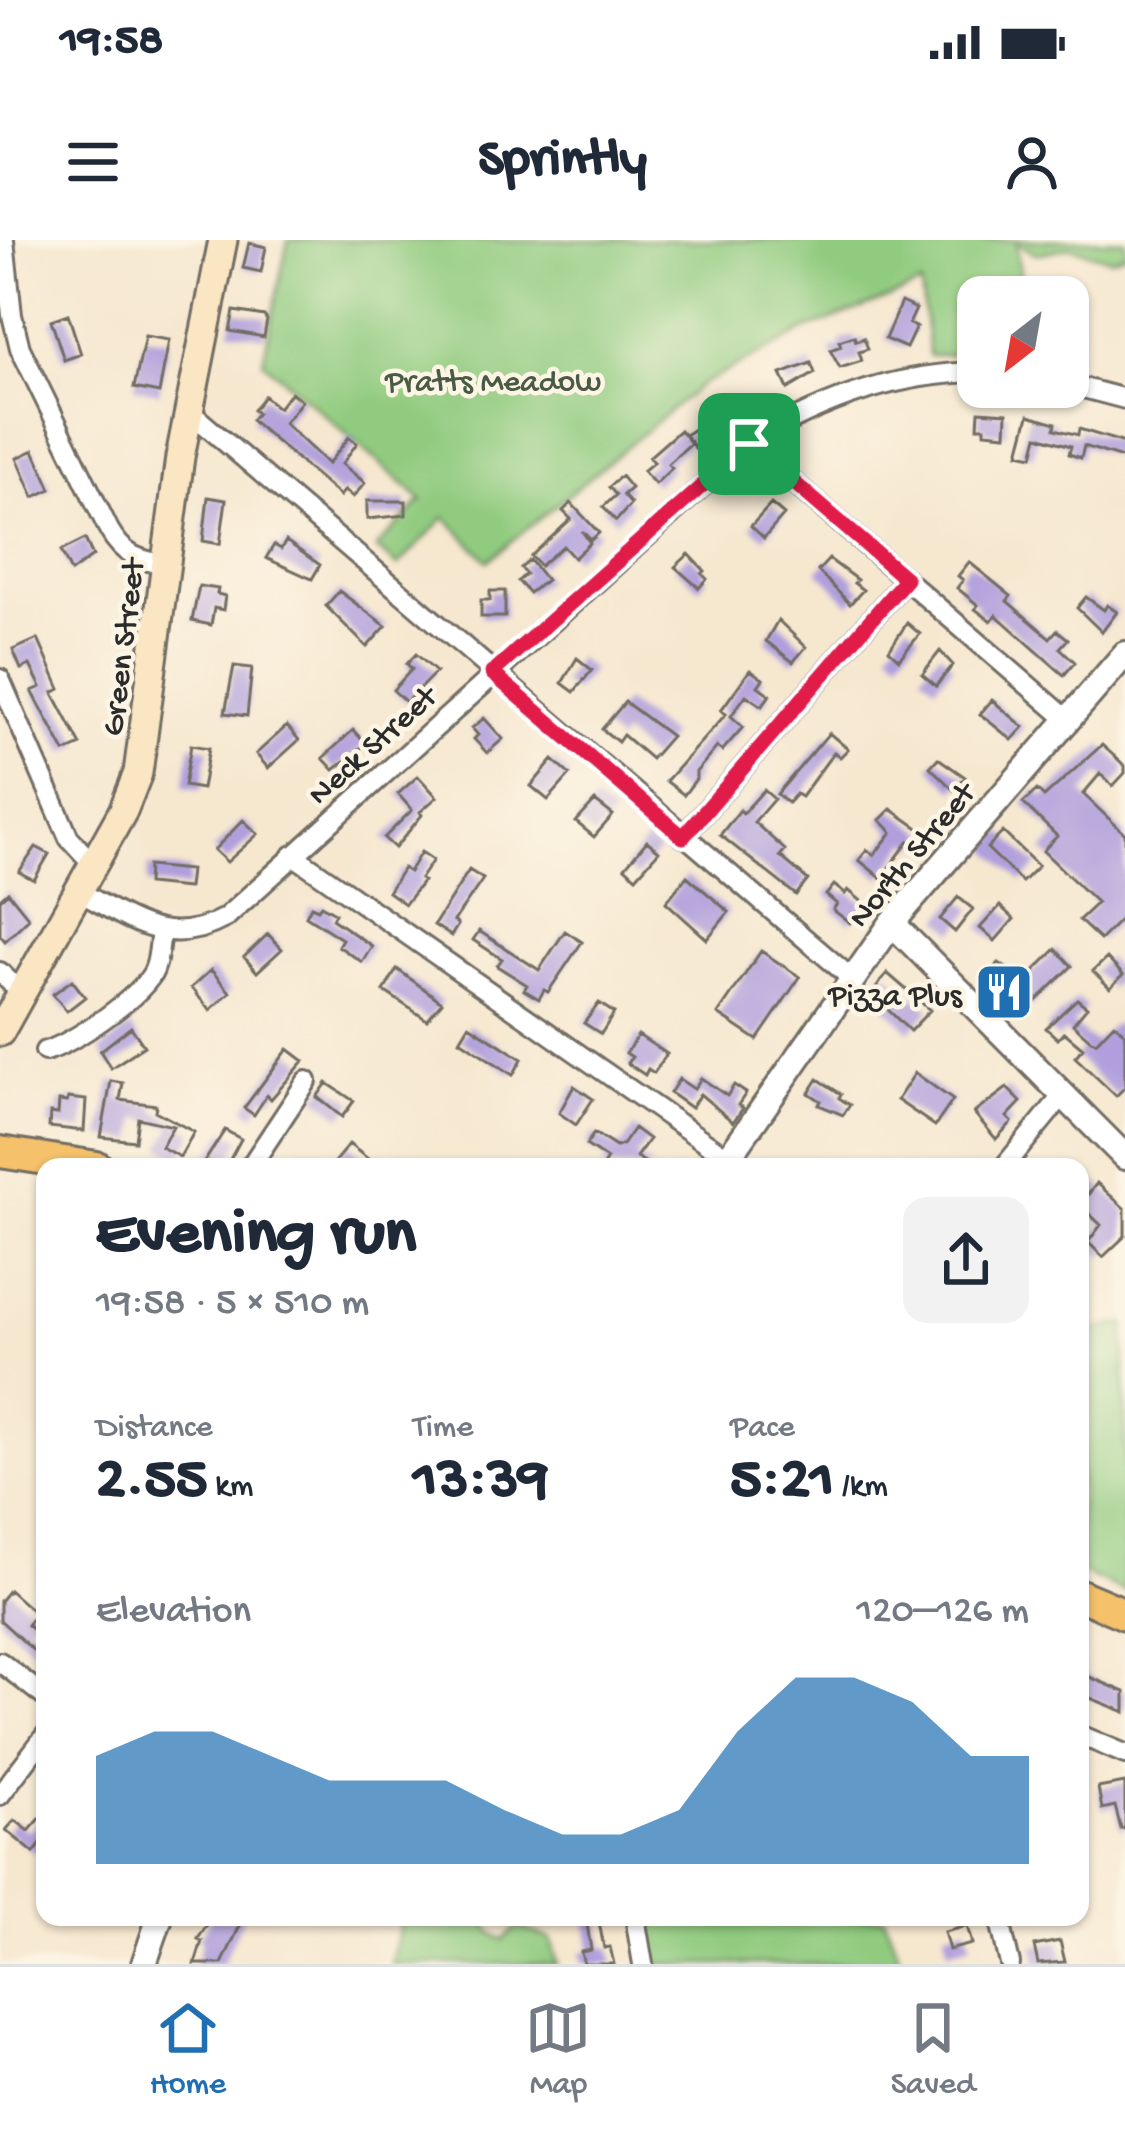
<!DOCTYPE html>
<meta charset="utf-8">
<style>
body{margin:0;font-family:"Gochi Hand",sans-serif;background:#f2f2f3;color:#1f2937;height:100vh;display:flex;flex-direction:column;font-size:45px;white-space:nowrap}
*{box-sizing:border-box;margin:0}
p{font-size:39px;color:#747a83}
.icon{flex:none;width:66px;height:66px;fill:none;stroke:currentColor;stroke-width:2;stroke-linecap:round;stroke-linejoin:round}
.map{position:relative;flex:1;overflow:hidden}
.details{position:absolute;left:36px;top:918px;width:1053px;height:768px;display:flex;flex-direction:column;background:#fff;border-radius:24px;box-shadow:0 3px 9px #0004}
.details>*{flex:none}
.needle{width:78px;rotate:211deg}
.fabs{position:absolute;left:957px;top:36px;display:grid;gap:24px}
.fabs a{display:grid;place-items:center;width:132px;height:132px;border-radius:24px;background:#fff;box-shadow:0 3px 9px #0004;font-size:60px}
.pin{position:absolute;display:grid;place-items:center;width:102px;height:102px;color:#fff;margin:-51px;border-radius:24px;box-shadow:0 6px 18px #0006}
.round{display:grid;place-items:center;flex:none;width:126px;height:126px;border-radius:24px;background:#f2f2f3}
.headline{display:flex;align-items:center;justify-content:space-between;height:204px;padding:0 60px}
h1{font-size:66px;font-weight:800;line-height:90px}
.figures{display:grid;grid-template-columns:repeat(3,1fr);gap:18px;height:204px;padding:12px 60px}
.figures div{display:grid;align-content:center}
.figures b{font-size:60px;font-weight:800}
.figures small{font-size:33px;font-weight:400}
.figures p{font-size:33px}
.chart{height:336px;padding:24px 60px}
.chart p{display:flex;justify-content:space-between}
.chart svg{width:100%;height:216px;margin-top:12px;fill:#1f6fb2;opacity:.7}
.status{display:flex;justify-content:space-between;align-items:center;height:84px;padding:0 60px;background:#fff;direction:ltr}
.status svg{height:33px;fill:currentColor}
header{display:flex;justify-content:space-between;align-items:center;height:156px;padding:0 60px;background:#fff;font-size:54px;font-weight:800}
.tab-bar{display:flex;justify-content:space-around;align-items:center;height:168px;border-top:3px solid #e0e1e3;background:#fff;font-size:33px;color:#747a83}
.tab-bar a{display:grid;justify-items:center;gap:6px}
.tab-bar .selected{color:#1f6fb2}
.map>svg:first-child{display:block}
.green{fill:#90cb7f;stroke:#5e7b55;stroke-width:3}
.building{fill:#b09fdc}
.lines{fill:none;stroke-linecap:round;stroke-linejoin:round}
.minor-casing{stroke:#726d64;stroke-width:24}
.tertiary-casing{stroke:#726d64;stroke-width:30}
.secondary-casing{stroke:#726d64;stroke-width:33}
.primary-casing{stroke:#726d64;stroke-width:36}
.minor{stroke:#fff;stroke-width:18}
.tertiary{stroke:#fff;stroke-width:24}
.secondary{stroke:#fbe6c4;stroke-width:27}
.primary{stroke:#f5c16b;stroke-width:30}
.route-casing{stroke:#fff;stroke-width:24}
.route{stroke:#e11d48;stroke-width:15}
.labels{text-anchor:middle;stroke-width:9;stroke-linejoin:round;paint-order:stroke}
.park-label{font-size:33px;fill:#495b44;stroke:#fcf5e5}
.street-label{font-size:33px;fill:#2b2b2b;stroke:#fcf5e5}
.poi-label{font-size:33px;fill:#2b2b2b;stroke:#fcf5e5;text-anchor:end}
</style>
<div class="status"><b>19:58</b><svg viewBox="0 0 49 12"><path d="M0 12V9h3v3zM5 12V6h3v6zM10 12V3h3v9zM15 12V0h3v12zM26 1h20v11H26zM47 4h2v5h-2z"/></svg></div>
<header><svg class="icon" aria-label="menu" viewBox="0 0 24 24"><path d="M4 6h16M4 12h16M4 18h16"/></svg>Sprintly<svg class="icon" aria-label="person" viewBox="0 0 24 24"><circle cx="12" cy="8" r="4"/><path d="M4 21q1-7 8-7t8 7"/></svg></header>
<div class="map">
<svg width="1125" height="1724" viewBox="0 0 1125 1724">
<rect width="100%" height="100%" fill="#fcf5e5"/>
<filter id="ink" filterUnits="userSpaceOnUse"><feTurbulence type="fractalNoise" baseFrequency=".00833" numOctaves="2"/><feDisplacementMap in="SourceGraphic" scale="24" xChannelSelector="R" yChannelSelector="G"/><feConvolveMatrix kernelMatrix="1 2 1 2 8 2 1 2 1" color-interpolation-filters="sRGB"/></filter>
<filter id="wash" filterUnits="userSpaceOnUse"><feTurbulence type="fractalNoise" baseFrequency=".004" numOctaves="4" result="noise"/><feDisplacementMap in="SourceGraphic" scale="48" xChannelSelector="R" yChannelSelector="G"/><feGaussianBlur stdDeviation="2.7" result="paint"/><feColorMatrix in="noise" values="0 0 0 0 0 0 0 0 0 0 0 0 0 0 0 0 0 1.4 0 .05"/><feComposite in="paint" operator="in"/></filter>
<g filter="url(#wash)">
<rect width="100%" height="100%" fill="#f6e7cf"/>
<path class="green" d="M288,0H1125V14L1111,19L1071,7L1036,14L1016,3L1023,55L978,57V64L954,69L959,114L929,116L921,45L808,89L701,145L488,321L445,277L398,326L376,308L422,260L263,121Z
M1125,1083V1352L1080,1332V1093Z
M401,1677H482L492,1693L503,1700L518,1687L551,1699L558,1724H391Z
M647,1677H884L902,1724H654Z"/>
<g id="blocks">
<path class="building" d="M249,3L266,7L261,32L243,28Z
M901,62L916,69L909,84L916,87L906,108L885,99Z
M234,71L264,76L267,80L264,97L230,91Z
M68,74L81,114L64,120L51,80Z
M145,96L169,100L159,153L134,148Z
M854,96L856,101L864,98L868,109L859,112L862,121L840,128L830,110L841,106L839,101Z
M811,123L815,133L788,149L781,134Z
M291,152L302,161L284,183L328,224L349,197L357,203L342,224L365,243L353,257L345,250L340,256L251,180L257,173L253,170L264,156L278,168Z
M979,171L1007,173L1006,194L985,192V187H978Z
M1029,175L1056,183L1055,189L1078,195L1079,189L1125,203V219L1084,206L1081,218L1069,214L1071,206L1038,196L1033,216L1019,213Z
M710,179L718,188L696,209L685,195Z
M680,190L691,203L668,224L672,228L655,244L643,231L654,222L649,217Z
M34,210L51,249L34,257L17,218Z
M621,236L631,248L623,255L631,264L616,281L603,267L616,255L609,247Z
M208,257L226,260L220,304L203,301Z
M367,261H406V275L367,279Z
M571,263L599,293L591,300L582,291L590,303L574,318L563,306L540,326L531,316L571,279L563,271Z
M771,264L784,275L764,298L751,286Z
M85,299L93,316L71,332L61,311Z
M286,301L320,325L312,339L266,318L274,305L281,309Z
M689,314L705,331L702,334L707,339L699,348L675,327Z
M829,319L857,340L854,343L863,350L850,364L818,331Z
M530,320L546,340L529,353L518,341L526,334L521,328Z
M969,322L1011,356L1007,361L1050,398L1057,390L1068,399L1060,408L1075,422L1064,435L996,375L991,381L975,369L978,365L957,348L963,340L958,336Z
M199,346L218,349L217,354L225,356L223,370L214,368L211,385L192,381Z
M339,351L386,386L367,407L326,366Z
M490,351H505V377H481V360H490Z
M1086,357L1104,370L1107,365L1117,372L1102,392L1077,368Z
M778,380L806,407L793,422L766,401Z
M907,383L920,394L899,419L889,410Z
M38,399L60,449L53,453L81,505L65,512L32,451L41,447L30,425L21,429L13,410Z
M940,411L953,425L936,446L922,434Z
M416,414L436,432L406,462L393,450L412,429L407,424Z
M577,418L592,430L574,452L562,443Z
M234,426L252,428L247,476L225,473Z
M750,430L763,439L758,446L770,455L762,466L746,455L731,476L743,487L722,511L717,507L696,532V539L684,555L666,541L726,474L721,470Z
M992,460L1024,487L1012,500L980,474Z
M625,462L671,496L651,519L623,495L618,502L602,489Z
M484,478L503,499L487,513L474,499L478,495L472,488Z
M287,486L299,500L268,528L256,514Z
M353,490L366,504L334,530L323,518Z
M829,493L848,509L840,517L834,512L801,557L796,554L788,563L777,554Z
M191,505L209,508L202,549L184,546Z
M1102,505L1125,526V533L1113,546L1100,534L1083,554L1125,594V675L1100,700L1079,680L1097,663L1043,611L1057,596L1023,563L1037,550L1044,557Z
M938,518L965,537L954,550L930,527Z
M553,520L570,535L548,560L531,546Z
M418,536L437,557L420,572L422,575L395,608L384,598L412,570L398,554Z
M764,550L774,559L754,582L785,610L780,616L808,640L796,655L720,595L740,570L743,573Z
M595,561L613,575L594,597L576,582Z
M891,569L927,594L915,607L909,601L881,638L859,620L867,610L874,615L892,592L880,580Z
M243,580L258,594L227,622L214,610Z
M1003,592L1038,626L1022,642L987,608Z
M647,601L659,611L636,637L625,627Z
M36,607L49,614L34,640L19,632Z
M421,612L433,620L420,639L423,641L405,664L388,652L403,628L409,632Z
M148,626L190,630L188,648L147,644Z
M469,630L483,639L454,681L458,685L451,696L434,685Z
M687,636L729,672L707,699L666,662Z
M834,645L845,654L848,650L865,664L850,683L833,670L837,664L826,655Z
M8,652L29,678L5,701L0,695V659Z
M958,657L973,669L955,692L940,679Z
M321,665L335,673L332,679L372,706L362,722L338,706L342,699L306,676L311,666L318,669Z
M1000,666L1014,679L995,701L980,688Z
M479,691L539,730L565,691L582,702L548,752L544,750L539,759L524,750L527,745L497,726L502,719L473,700Z
M268,694L282,709L257,732L244,717Z
M1056,709L1072,726L1030,767L1015,751L1004,762L982,740L999,723L1024,741Z
M761,711L800,737L757,800L718,774Z
M1107,718L1123,735L1110,748L1093,731Z
M397,729L442,762L427,780L384,751Z
M211,730L230,752L210,770L191,748Z
M887,733L930,770L910,791L881,763L869,758Z
M72,740L85,757L67,771L53,754Z
M1077,759L1087,767L1073,784L1091,800L1096,802L1114,783L1125,793V847L1116,856L1075,817L1083,808L1064,792L1058,799L1046,788Z
M599,763L614,773L601,794L584,783Z
M469,785L522,819L513,835L460,800Z
M131,787L144,806L111,828L100,811Z
M638,795L667,814L654,833L648,829L645,835L627,823L632,817L626,813Z
M288,809L304,821L271,859L267,855L254,875L244,868Z
M915,833L953,860L935,886L897,860Z
M701,838L727,856L734,845L746,853L738,865L743,868L733,882L700,854L691,868L670,853L679,839L694,849Z
M818,839L841,854L839,858L850,865L843,875L819,865L821,861L809,853Z
M111,841L123,843L120,860L156,865L155,871L194,892L180,917L161,907L173,886L138,878L135,901L101,897Z
M327,843L354,861L342,877L317,857Z
M574,846L593,859L576,885L559,873Z
M1007,848L1021,862L1007,877L1012,882L996,899L974,873Z
M68,858L86,860L84,891L49,887L50,873L58,874L59,861L67,862Z
M634,888L649,899L636,917L654,927H602L607,919L586,905L594,893L616,907L622,905Z
M225,890L241,899L226,927H201Z
M349,904L378,927H330Z
M1097,943L1125,969V996L1103,1017L1088,1002L1101,985L1080,965Z
M9,1350L36,1374L27,1385L45,1400V1421L0,1380V1361Z
M1080,1433L1125,1452V1472L1080,1454Z
M1125,1543V1589H1121L1115,1566L1102,1569L1098,1548Z
M45,1573V1599L34,1613L6,1590L15,1580L29,1591Z
M212,1677H244L222,1724H195L202,1701L198,1699Z
M586,1677H598L604,1708L610,1707L614,1724H584L581,1712L591,1710Z
M967,1686L972,1704L949,1710L944,1692Z
M1060,1701L1065,1722L1038,1724L1034,1706Z"/>
</g>
</g>
<g filter="url(#ink)">
<use href="#blocks" fill-opacity="0" stroke="#726d64" stroke-width="3"/>
<g class="lines">
<defs>
<path id="minor" d="M4,0L12,75L20,108L109,290C124,316 138,320 167,325
M1068,144L1125,159
M189,171L851,738
M749,204L1067,479
M0,439L69,598L93,624
M683,597L906,339
M293,615L728,918
M78,651C130,679 166,710 225,678L749,204C818,162 896,133 978,132
M0,732L21,753
M45,811C70,806 145,754 154,730C159,719 159,703 161,691
M250,927L307,841
M1004,927L1063,855
M0,1422L45,1457
M1080,1495L1125,1514
M0,1555L45,1496
M635,1677L643,1724
M999,1677L1010,1724"/>
<path id="tertiary" d="M892,683L1125,917
M722,927L892,683L1125,414
M144,1724L160,1677"/>
<path id="secondary" d="M0,792L123,571L138,533L180,217L223,0"/>
<path id="primary" d="M0,912L97,927
M1080,1355L1125,1374"/>
</defs>
<use href="#minor" class="minor-casing"/>
<use href="#tertiary" class="tertiary-casing"/>
<use href="#secondary" class="secondary-casing"/>
<use href="#primary" class="primary-casing"/>
<use href="#minor" class="minor"/>
<use href="#tertiary" class="tertiary"/>
<use href="#secondary" class="secondary"/>
<use href="#primary" class="primary"/>
</g>
</g>
<g class="lines" filter="url(#ink)">
<defs>
<path id="route" d="M749,204L906,339L683,597L492,433Z"/>
</defs>
<use href="#route" class="route-casing"/>
<use href="#route" class="route"/>
</g>
<defs>
<symbol id="restaurant-square" viewBox="-11 -11 22 22"><rect x="-9" y="-9" width="18" height="18" rx="4" fill="#1f6fb2" stroke="#fcf5e5"/><path d="M-5-6h1v4h1v-4h1v4h1v-4h1v5L-1.5 .5V6h-2V.5L-5-1ZM5-6V6H3V1.5H1.5Q1.5-4 5-6Z" fill="#fff"/></symbol>
</defs>
<g fill-rule="evenodd">
<use href="#restaurant-square" x="971" y="719" width="66" height="66"/>
</g>
<g class="labels">
<g class="park-label">
<text x="493" y="150">Pratts Meadow</text>
</g>
<g class="street-label">
<text transform="translate(120 407) rotate(-83)" y="12">Green Street</text>
<text transform="translate(370 503) rotate(-42)" y="12">Neck Street</text>
<text transform="translate(909 613) rotate(-50)" y="12">North Street</text>
</g>
<g class="poi-label">
<text x="962" y="764">Pizza Plus</text>
</g>
</g>
</svg>
<div class="fabs">
<a><svg class="needle" viewBox="-14 -14 28 28"><path d="M0-13l5 13h-10z" fill="#e53935"/><path d="M0 13l5-13h-10z" fill="#747a83"/></svg></a>
</div>
<div class="pin" style="left:749px;top:204px;background:#1e9e55"><svg class="icon" aria-label="arrive" viewBox="0 0 24 24"><path d="M6 21V4h12l-3 4 3 4H6"/></svg></div>
<section class="details">
<div class="headline"><div><h1>Evening run</h1><p>19:58 · 5 × 510 m</p></div><a class="round"><svg class="icon" aria-label="share" viewBox="0 0 24 24"><path d="M12 15V3M7 8l5-5 5 5M5 13v7h14v-7"/></svg></a></div>
<div class="figures">
<div><p>Distance</p><b>2.55<small> km</small></b></div>
<div><p>Time</p><b>13:39</b></div>
<div><p>Pace</p><b>5:21<small> /km</small></b></div>
</div>
<div class="chart"><p><span>Elevation</span>120–126 m</p>
<svg viewBox="0 0 160 44" preserveAspectRatio="none"><path d="M0 44V22L10 17L20 17L30 22L40 27L50 27L60 27L70 33L80 38L90 38L100 33L110 17L120 6L130 6L140 11L150 22L160 22V44z"/></svg>
</div>
</section>
</div>
<nav class="tab-bar">
<a class="selected"><svg class="icon" aria-label="home" viewBox="0 0 24 24"><path d="M3 11l9-7 9 7M6 9v11h12V9"/></svg>Home</a>
<a><svg class="icon" aria-label="map" viewBox="0 0 24 24"><path d="M3 6l6-2 6 2 6-2v14l-6 2-6-2-6 2zM9 4v14M15 6v14"/></svg>Map</a>
<a><svg class="icon" aria-label="saved" viewBox="0 0 24 24"><path d="M7 4h10v16l-5-4-5 4z"/></svg>Saved</a>
</nav>
